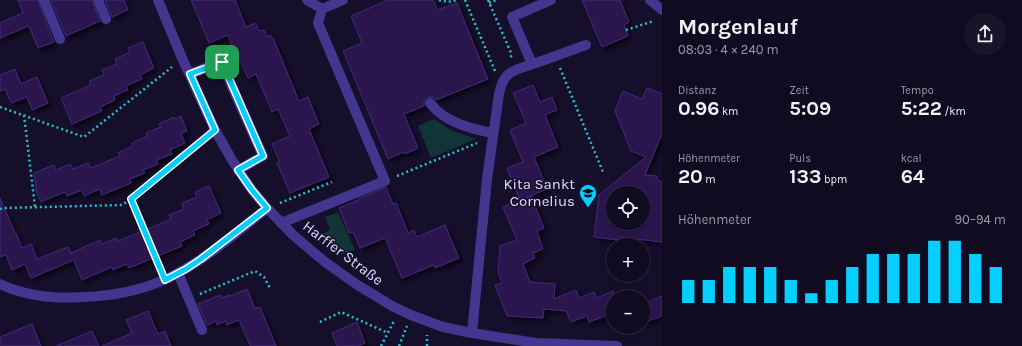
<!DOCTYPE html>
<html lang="de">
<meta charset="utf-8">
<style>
body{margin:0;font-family:Karla,sans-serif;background:#19142a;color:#f1f3f6;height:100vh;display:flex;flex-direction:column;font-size:15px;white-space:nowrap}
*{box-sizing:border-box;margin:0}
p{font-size:13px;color:#9c9ba5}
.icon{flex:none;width:22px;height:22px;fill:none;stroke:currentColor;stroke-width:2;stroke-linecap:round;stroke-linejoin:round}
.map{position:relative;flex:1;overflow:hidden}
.panel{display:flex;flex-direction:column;background:#100b21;width:360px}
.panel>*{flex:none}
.controls{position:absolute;left:606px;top:186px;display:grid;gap:8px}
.controls a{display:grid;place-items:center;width:44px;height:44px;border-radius:50%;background:#100b21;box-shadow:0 2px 10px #0003,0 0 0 1px #302b3f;font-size:20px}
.pin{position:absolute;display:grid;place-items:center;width:34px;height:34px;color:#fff;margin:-17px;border-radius:8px;box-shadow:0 2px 6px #0006}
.round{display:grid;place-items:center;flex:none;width:42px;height:42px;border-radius:21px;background:#19142a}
.overview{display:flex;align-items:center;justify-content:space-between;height:68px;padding:0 16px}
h1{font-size:22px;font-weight:700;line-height:30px}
.metrics{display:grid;grid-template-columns:repeat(3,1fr);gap:6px;height:68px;padding:4px 16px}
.metrics div{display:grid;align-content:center}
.metrics b{font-size:20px;font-weight:700}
.metrics small{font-size:11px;font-weight:400}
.metrics p{font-size:11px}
.chart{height:112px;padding:8px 16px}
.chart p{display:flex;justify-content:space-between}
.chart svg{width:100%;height:72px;margin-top:4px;stroke:#05cfff;stroke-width:6}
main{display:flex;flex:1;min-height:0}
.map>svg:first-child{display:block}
.green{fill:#113436}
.building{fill:#29194e;stroke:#41297c;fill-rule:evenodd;filter:url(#shadow)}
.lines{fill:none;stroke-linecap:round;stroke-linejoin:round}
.path{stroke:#26c1c6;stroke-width:2.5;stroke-dasharray:2 3;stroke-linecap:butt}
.service{stroke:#42368e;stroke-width:10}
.pedestrian{stroke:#42368e;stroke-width:10}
.minor{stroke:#42368e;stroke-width:10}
.route-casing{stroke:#fff;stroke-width:8}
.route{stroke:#05cfff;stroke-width:5}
.labels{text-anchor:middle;stroke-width:3;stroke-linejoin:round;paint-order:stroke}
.poi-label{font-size:15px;fill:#e1d9ff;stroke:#160f2c;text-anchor:end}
.street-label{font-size:15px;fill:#e1d9ff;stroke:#160f2c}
</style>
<main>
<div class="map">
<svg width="662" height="346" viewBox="0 0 662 346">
<defs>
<filter id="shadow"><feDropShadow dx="3.5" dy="3.5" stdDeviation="2" flood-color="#0009"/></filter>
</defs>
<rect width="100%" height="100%" fill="#160f2c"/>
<path class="green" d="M434,119L451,130L476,139L431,158L418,126Z
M338,212L355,250L342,254L318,236L330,230L325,217Z"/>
<path class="building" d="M18,0H38L54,42L38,48L29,26L0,38V23L23,13Z
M51,0H92L100,21L66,36Z
M105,0H124L128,10L112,17Z
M191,0H235L246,27L256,23L259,31L264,30L267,37L270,35L272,38H273L299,101L308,97L319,124L309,129L329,177L290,193L277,163L280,162L272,144L290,136L278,109L272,112L256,74L248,78L236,51L234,52L228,35L209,43Z
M388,0H433L438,10L457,3L488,79L436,100L432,97H428L424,101V106L404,114L418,148L405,154L404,152L388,159L343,51L362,43L351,16Z
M582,0H620L629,22L624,25L628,36L602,47Z
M143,42L154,68L140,75L142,79L126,86L128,90L114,96L115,100L100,107L102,111L72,124L61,98L91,85L89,81L104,75L102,70L117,64L115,59L130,52L128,48Z
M15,69L21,84L37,77L48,103L32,110L27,97L11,103L5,89L0,91V75Z
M533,85L540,102L552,97L557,110L545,115L558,147L534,157L547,189L526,198L531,196L544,228L537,231L543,249L533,253L535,258L523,264L530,282L555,284L554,299L576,290L579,298L594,292L597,298L613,291V313L589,322L587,316L571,322L566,311L544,309L543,318L507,316L495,285L502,283L498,272L500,246L517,240L503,207L520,200L507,168L523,162L510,130L526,123L513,93Z
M647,88L662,94V134L645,175L657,176V179L662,182V242L619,237L618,240L594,237L599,195L646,157L631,151L615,111L623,91L642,99ZM613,193H643V223H613Z
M181,116L187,131L181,134L185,143L170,150L172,154L157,160L158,164L143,170L145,173L130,179L131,183L102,195L100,189L84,196L82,190L67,196L65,192L41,202L37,194L34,173L54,165L56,170L70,164L73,169L88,163L91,168L120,156L118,153L133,146L132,143L147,136L146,133L161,127L159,124L174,117L175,119Z
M209,186L221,213L207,220L209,224L193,231L195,235L180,242L182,246L129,268L127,264L113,270L112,267L82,280L74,260L31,278L25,264L12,270L6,255L0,257V198L15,233H16L22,248L31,244L37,259L68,247L72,255L71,253L100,240L102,244L117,238L118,241L155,226L171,219L169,215L184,209L182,203L197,197L195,192Z
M386,187L393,204L396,203L408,233L414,230L417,237L445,225L459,258L435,268L434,265L402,278L385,238L360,248L353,232L349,233L339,208L359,200L358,199Z
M247,289L255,308L260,307L276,346H250L239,320L227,325L226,321L217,325L216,321L207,325L198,304L220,295L221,298L230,295V296Z
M662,296V316L643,323V304Z
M148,311L158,334L165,331L171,346H102L132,333L126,320Z
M357,322L365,343L357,346H337L332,333Z
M32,324L41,346H0V337Z
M92,331L99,346H56Z"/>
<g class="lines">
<path class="path" d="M439,0L448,2L458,0
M465,0L495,71
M488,0L511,53V59
M489,3L496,0
M626,30L654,21
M560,68L603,172
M0,107L84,137L172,67
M24,115L35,207
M397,176L477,143
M131,199L160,268
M280,203L332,182
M0,209L3,208L122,205L131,199L206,138
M200,294L255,271L264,277L271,290
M320,322L341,312L388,333
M381,346L394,321
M399,346L407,326
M427,346V335"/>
<path class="service" d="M44,0L60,39
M98,0L106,19
M532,64L512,17L551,0
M190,74L221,62L263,156L238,170
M430,103C444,122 471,129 493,133
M178,273L202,330"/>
<path class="pedestrian" d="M307,0L322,9L343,0
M650,0L662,10
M281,223L385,181L318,23L322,9"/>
<path class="minor" d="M158,0L182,58L215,130L232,160L252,190L267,208L293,235L325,262L356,284L392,306L411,315L443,327L472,333L536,343L617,346
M0,284C25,296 55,299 83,297C111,296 140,291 166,279C203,262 235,234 267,208
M472,333L487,179L499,94C501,86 503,78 510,73C517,68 526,67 533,64C551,58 569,51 586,45"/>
</g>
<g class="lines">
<defs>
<path id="route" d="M222,62L263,156L238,170L252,190L267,208L201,259L186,269L165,280L131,199L215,130L190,74Z"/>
</defs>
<use href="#route" class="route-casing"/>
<use href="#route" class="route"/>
</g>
<defs>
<symbol id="school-pin" viewBox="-11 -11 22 30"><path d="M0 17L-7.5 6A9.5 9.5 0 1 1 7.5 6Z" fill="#05cfff" stroke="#160f2c"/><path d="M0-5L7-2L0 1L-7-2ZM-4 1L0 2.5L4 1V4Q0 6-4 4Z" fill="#111"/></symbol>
</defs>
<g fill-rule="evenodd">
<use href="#school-pin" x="578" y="183" width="20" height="27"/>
</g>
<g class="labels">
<g class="poi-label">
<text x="575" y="189">Kita Sankt<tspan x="575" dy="17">Cornelius</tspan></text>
</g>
<g class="street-label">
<text transform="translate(343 253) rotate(37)" y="5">Harffer Straße</text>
</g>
</g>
</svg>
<div class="controls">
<a><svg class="icon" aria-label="locate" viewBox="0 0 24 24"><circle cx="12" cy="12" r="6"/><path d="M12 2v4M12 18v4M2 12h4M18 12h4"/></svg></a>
<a>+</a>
<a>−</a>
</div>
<div class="pin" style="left:222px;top:62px;background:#1e9e55"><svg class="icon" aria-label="arrive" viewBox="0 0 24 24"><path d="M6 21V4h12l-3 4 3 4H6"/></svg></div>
</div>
<section class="panel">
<div class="overview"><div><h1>Morgenlauf</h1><p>08:03 · 4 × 240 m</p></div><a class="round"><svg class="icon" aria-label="share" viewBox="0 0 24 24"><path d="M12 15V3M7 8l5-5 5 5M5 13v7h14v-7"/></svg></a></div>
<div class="metrics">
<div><p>Distanz</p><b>0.96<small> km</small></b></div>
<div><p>Zeit</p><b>5:09</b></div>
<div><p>Tempo</p><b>5:22<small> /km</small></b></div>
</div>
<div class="metrics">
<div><p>Höhenmeter</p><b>20<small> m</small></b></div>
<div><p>Puls</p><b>133<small> bpm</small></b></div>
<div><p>kcal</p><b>64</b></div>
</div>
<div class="chart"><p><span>Höhenmeter</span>90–94 m</p>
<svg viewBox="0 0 160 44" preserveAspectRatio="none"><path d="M5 44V30M15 44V30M25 44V22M35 44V22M45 44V22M55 44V30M65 44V38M75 44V30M85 44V22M95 44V14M105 44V14M115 44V14M125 44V6M135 44V6M145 44V14M155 44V22"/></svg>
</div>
</section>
</main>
